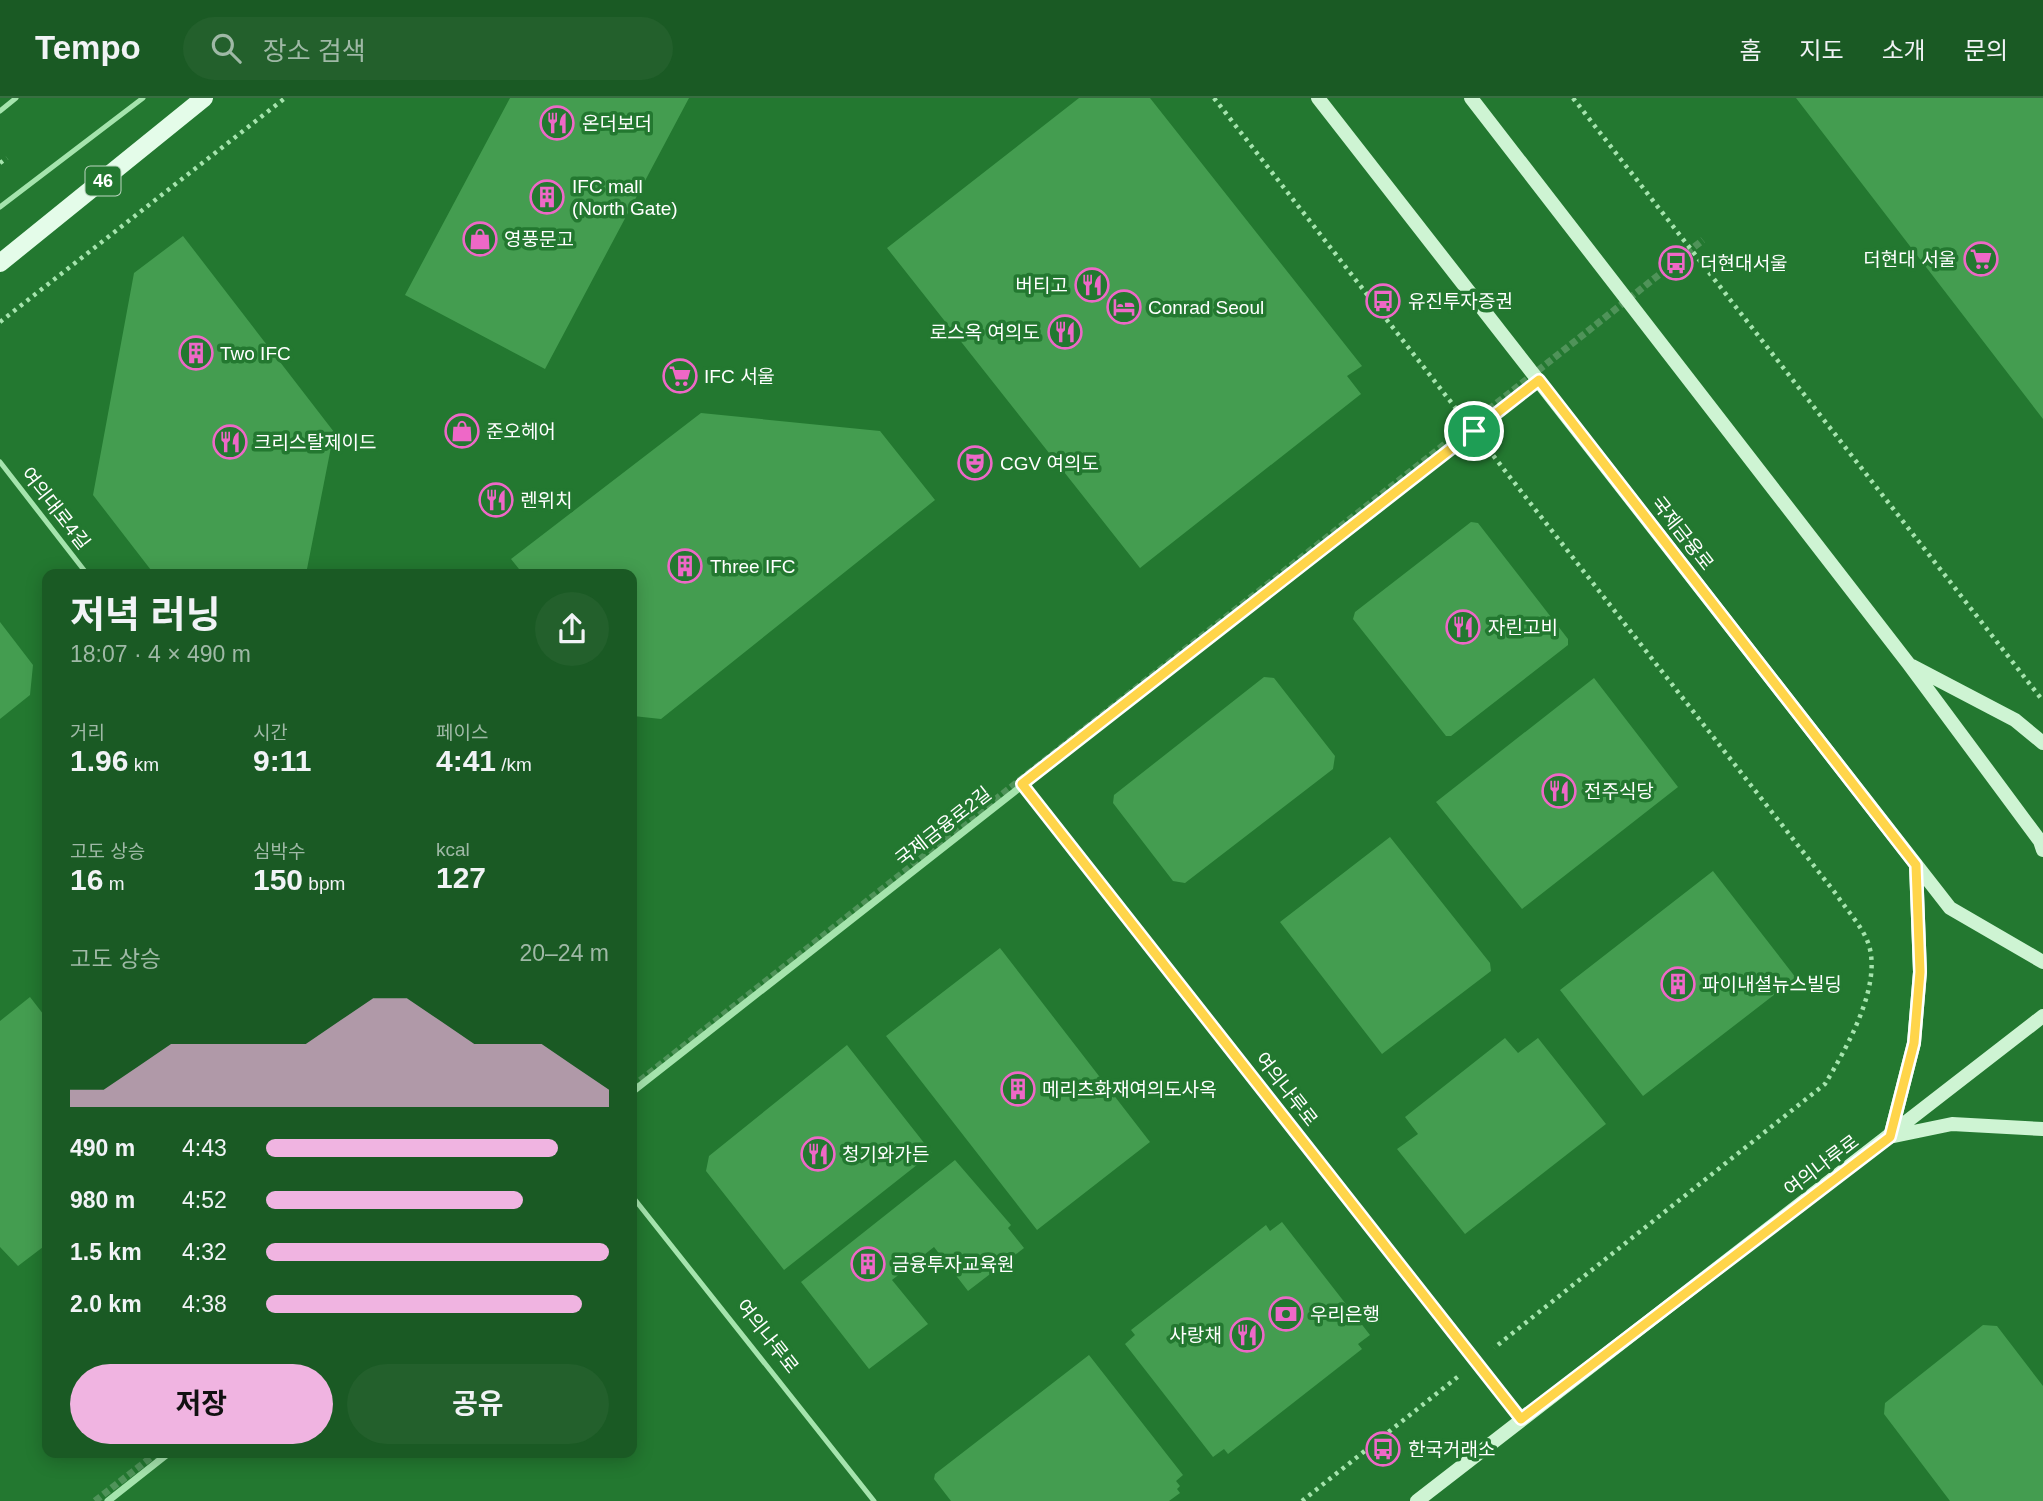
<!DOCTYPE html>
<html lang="ko">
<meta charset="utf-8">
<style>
body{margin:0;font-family:Helvetica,"Noto Sans KR",sans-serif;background:#23602c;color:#f1f3f6;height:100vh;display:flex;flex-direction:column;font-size:26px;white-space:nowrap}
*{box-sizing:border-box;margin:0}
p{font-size:23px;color:#9fb9a6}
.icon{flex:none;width:38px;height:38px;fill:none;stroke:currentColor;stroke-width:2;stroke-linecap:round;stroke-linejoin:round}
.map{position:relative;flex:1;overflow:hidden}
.sheet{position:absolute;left:42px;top:471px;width:595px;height:889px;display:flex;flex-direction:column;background:#1a5a24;border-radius:14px;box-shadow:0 4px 18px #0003}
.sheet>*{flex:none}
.pin{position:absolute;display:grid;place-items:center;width:60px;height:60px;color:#fff;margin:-30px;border:4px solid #fff;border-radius:50%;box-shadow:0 2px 7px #0007}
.round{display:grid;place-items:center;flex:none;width:74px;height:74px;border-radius:37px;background:#23602c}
.overview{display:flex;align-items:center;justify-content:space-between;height:119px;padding:0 28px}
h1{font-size:38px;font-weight:700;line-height:52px}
.metrics{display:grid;grid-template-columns:repeat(3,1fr);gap:10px;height:119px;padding:7px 28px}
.metrics div{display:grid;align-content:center}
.metrics b{font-size:30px;font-weight:700}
.metrics small{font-size:19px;font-weight:400}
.metrics p{font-size:19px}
.chart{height:196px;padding:14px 28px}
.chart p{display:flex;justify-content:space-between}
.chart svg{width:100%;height:126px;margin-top:7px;fill:#f0b4e1;opacity:.7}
.cta{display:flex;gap:14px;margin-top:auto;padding:14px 28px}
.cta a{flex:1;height:80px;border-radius:42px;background:#f0b4e1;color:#111;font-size:28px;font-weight:700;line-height:80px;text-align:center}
.cta a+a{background:#23602c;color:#f1f3f6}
ul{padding:0 28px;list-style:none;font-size:23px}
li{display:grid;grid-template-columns:112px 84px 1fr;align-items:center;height:52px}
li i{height:18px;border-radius:9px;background:#f0b4e1}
header{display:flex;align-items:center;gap:42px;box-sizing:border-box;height:98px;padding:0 35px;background:#1a5a24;border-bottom:2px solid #386f41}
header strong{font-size:33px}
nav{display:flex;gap:38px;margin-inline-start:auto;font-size:24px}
.search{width:490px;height:63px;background:#23602c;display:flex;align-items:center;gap:18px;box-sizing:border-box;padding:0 24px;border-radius:38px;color:#9fb9a6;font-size:26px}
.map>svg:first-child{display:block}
.building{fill:#449d50}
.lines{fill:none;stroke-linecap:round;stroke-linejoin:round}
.street-tunnel{stroke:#4f9359;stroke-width:7;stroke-dasharray:7 3.5;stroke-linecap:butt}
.path{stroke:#a5e4ad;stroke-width:4.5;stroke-dasharray:3.5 5;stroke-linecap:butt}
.lane{stroke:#a5e4ad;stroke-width:5}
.street{stroke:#a5e4ad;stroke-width:7}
.secondary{stroke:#cef4d3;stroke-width:14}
.primary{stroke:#e4fce9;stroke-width:18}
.route-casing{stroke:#fff;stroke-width:14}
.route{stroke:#ffd54a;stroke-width:9}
.labels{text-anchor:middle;stroke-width:7;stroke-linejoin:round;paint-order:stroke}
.shield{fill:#237830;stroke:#bdd6c1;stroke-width:2}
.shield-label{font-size:18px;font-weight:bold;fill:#fff}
.poi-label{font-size:19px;fill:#fff;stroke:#237830;text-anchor:start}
.street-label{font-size:19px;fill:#fff;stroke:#237830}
</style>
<header>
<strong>Tempo</strong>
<div class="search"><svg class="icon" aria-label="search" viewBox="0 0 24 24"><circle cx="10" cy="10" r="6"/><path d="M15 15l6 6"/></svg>장소 검색</div>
<nav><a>홈</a><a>지도</a><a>소개</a><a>문의</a></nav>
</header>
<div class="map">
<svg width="2043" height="1403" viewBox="0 0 2043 1403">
<rect width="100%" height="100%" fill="#237830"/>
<path class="building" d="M510,0H689L545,271L405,197Z
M1079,0H1150L1362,268L1347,278L1361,296L1140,470L887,150Z
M1796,0H2043V321Z
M183,138L334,334L306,476H154L93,397L134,175Z
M701,315L880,333L935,402L661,621L633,618L632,476H523L511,461Z
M1471,424L1478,425L1568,541V547L1451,638H1446L1353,521L1355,514Z
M0,524L33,567L30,597L0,621Z
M1264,579L1274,580L1335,658L1333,671L1185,785L1173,783L1113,705L1114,697Z
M1594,580L1678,689L1522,811L1436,704Z
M1390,739L1490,865L1491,873L1382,956L1280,824Z
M1713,773L1796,880L1643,998L1560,892Z
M1000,850L1150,1044L1037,1132L886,938Z
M30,899L47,921V1146L18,1168L0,1149V923Z
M1505,940L1518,955L1538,940L1606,1026L1465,1136L1397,1051L1418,1036L1405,1019Z
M847,947L932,1055L784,1172L706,1073L709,1058Z
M955,1062L1011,1127L1008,1130L1024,1150L968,1193L934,1149L892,1182L928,1226L869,1271L801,1184Z
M1282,1124L1370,1237L1358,1246L1362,1251L1228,1356L1224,1351L1213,1359L1125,1246L1135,1237L1131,1232L1266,1127L1270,1133Z
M1983,1227L1997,1228L2043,1288V1403H1950L1884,1316L1885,1305Z
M1089,1257L1183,1377L1176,1383L1180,1388L1177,1391L1180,1395L1169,1403H951L934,1381L935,1376Z"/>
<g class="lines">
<path class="street-tunnel" d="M632,989L1703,142
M95,1403L158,1354"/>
<path class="path" d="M1214,0L1461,317
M1573,0L2043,603
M0,65L7,60
M0,224L285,0
M1488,351L1836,796C1846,811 1860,826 1867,842C1885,884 1846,951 1825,986L1494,1250
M1302,1403L1460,1277"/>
<path class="lane" d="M0,13L16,0
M0,109L143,0
M0,364L87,476
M632,1098L874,1403"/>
<path class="street" d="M1022,686L1521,1321
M632,994L1539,282
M108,1403L170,1354"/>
<path class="secondary" d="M1318,0L1950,810L2043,864
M1471,0L1908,565L2040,743L2043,752
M1912,568L2015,622L2043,645
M1894,1038L1952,1026L2043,1031
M1890,1039L1914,945L1920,874L1916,767
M1417,1403L2043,918"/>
<path class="primary" d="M0,165L204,0"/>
</g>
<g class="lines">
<defs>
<path id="route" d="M1539,282L1916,767L1920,874L1914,945L1890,1039L1521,1321L1022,686Z"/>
</defs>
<use href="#route" class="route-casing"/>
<use href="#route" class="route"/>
</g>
<defs>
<symbol id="restaurant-ring" viewBox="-11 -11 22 22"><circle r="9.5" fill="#237830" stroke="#ee68c7" stroke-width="1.5"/><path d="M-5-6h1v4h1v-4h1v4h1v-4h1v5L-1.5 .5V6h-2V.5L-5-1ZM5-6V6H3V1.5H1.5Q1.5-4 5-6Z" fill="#ee68c7"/></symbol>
<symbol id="building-ring" viewBox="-11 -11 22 22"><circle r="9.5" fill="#237830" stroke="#ee68c7" stroke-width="1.5"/><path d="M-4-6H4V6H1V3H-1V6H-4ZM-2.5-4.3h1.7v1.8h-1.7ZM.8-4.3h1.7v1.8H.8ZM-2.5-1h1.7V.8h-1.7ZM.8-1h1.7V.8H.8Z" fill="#ee68c7"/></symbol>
<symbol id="shop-ring" viewBox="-11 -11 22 22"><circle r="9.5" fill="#237830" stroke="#ee68c7" stroke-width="1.5"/><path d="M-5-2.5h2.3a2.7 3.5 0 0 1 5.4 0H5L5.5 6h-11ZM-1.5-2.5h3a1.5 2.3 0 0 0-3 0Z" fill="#ee68c7"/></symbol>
<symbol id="supermarket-ring" viewBox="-11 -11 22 22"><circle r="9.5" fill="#237830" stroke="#ee68c7" stroke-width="1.5"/><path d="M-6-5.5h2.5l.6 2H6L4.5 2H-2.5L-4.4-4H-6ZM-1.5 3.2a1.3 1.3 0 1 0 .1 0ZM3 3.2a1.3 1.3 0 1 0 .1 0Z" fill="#ee68c7"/></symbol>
<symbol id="bus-ring" viewBox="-11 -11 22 22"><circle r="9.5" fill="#237830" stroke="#ee68c7" stroke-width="1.5"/><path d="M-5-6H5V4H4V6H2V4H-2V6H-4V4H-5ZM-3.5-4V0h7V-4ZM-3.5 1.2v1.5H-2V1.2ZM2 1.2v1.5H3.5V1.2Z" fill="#ee68c7"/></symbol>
<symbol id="hotel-ring" viewBox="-11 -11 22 22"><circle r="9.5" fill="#237830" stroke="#ee68c7" stroke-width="1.5"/><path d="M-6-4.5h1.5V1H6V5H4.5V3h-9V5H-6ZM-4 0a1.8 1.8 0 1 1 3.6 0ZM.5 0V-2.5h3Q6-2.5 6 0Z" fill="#ee68c7"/></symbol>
<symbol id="theatre-ring" viewBox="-11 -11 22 22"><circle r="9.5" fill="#237830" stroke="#ee68c7" stroke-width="1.5"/><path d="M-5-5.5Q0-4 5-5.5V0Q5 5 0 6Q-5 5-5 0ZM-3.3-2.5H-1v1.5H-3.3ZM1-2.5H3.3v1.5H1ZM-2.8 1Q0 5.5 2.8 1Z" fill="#ee68c7"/></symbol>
<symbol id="bank-ring" viewBox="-11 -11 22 22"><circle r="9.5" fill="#237830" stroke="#ee68c7" stroke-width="1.5"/><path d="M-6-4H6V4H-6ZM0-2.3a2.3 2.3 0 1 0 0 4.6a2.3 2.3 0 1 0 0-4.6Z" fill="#ee68c7"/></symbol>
</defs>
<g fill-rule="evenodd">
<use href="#restaurant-ring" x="538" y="6" width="38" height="38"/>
<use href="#building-ring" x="528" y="80" width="38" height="38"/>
<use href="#shop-ring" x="461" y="122" width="38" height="38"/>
<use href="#supermarket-ring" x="1962" y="142" width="38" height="38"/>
<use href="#bus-ring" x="1657" y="146" width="38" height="38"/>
<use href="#restaurant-ring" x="1073" y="168" width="38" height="38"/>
<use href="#bus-ring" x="1364" y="184" width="38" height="38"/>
<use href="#hotel-ring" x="1105" y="190" width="38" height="38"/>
<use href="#restaurant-ring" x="1046" y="215" width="38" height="38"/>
<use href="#building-ring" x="177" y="236" width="38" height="38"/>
<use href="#supermarket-ring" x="661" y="259" width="38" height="38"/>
<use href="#shop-ring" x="443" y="314" width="38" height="38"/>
<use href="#restaurant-ring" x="211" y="325" width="38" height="38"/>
<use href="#theatre-ring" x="956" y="346" width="38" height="38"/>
<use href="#restaurant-ring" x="477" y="383" width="38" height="38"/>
<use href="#building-ring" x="666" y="449" width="38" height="38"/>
<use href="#restaurant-ring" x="1444" y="510" width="38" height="38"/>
<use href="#restaurant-ring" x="1540" y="674" width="38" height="38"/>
<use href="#building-ring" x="1659" y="867" width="38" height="38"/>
<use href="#building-ring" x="999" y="972" width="38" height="38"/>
<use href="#restaurant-ring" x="799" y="1037" width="38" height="38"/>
<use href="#building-ring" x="849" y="1147" width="38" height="38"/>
<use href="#bank-ring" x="1267" y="1197" width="38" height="38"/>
<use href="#restaurant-ring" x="1228" y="1218" width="38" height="38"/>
<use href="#bus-ring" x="1364" y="1332" width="38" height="38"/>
</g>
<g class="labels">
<rect class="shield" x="85.5" y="68.5" width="35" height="29" rx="5"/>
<g class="shield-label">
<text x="103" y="89">46</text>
</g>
<g class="poi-label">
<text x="582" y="32">온더보더</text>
<text x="572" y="95">IFC mall<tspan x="572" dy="22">(North Gate)</tspan></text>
<text x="504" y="148">영풍문고</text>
<text x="1956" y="168" text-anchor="end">더현대 서울</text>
<text x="1700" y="172">더현대서울</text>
<text x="1068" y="194" text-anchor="end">버티고</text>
<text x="1408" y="210">유진투자증권</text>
<text x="1148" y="216">Conrad Seoul</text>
<text x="1040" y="241" text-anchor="end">로스옥 여의도</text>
<text x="220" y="262">Two IFC</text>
<text x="704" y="285">IFC 서울</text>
<text x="486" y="340">준오헤어</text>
<text x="254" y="351">크리스탈제이드</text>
<text x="1000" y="372">CGV 여의도</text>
<text x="520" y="409">렌위치</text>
<text x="710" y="475">Three IFC</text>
<text x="1488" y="536">자린고비</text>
<text x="1584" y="700">전주식당</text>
<text x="1702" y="893">파이내셜뉴스빌딩</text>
<text x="1042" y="998">메리츠화재여의도사옥</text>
<text x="842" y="1063">청기와가든</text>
<text x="892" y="1173">금융투자교육원</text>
<text x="1310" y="1223">우리은행</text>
<text x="1222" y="1244" text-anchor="end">사랑채</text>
<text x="1408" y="1358">한국거래소</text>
</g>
<g class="street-label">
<text transform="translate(56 410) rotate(52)" y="7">여의대로4길</text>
<text transform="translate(1683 435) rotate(52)" y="7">국제금융로</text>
<text transform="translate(943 728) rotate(-38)" y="7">국제금융로2길</text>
<text transform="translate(1287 991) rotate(52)" y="7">여의나루로</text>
<text transform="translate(1821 1067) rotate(-37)" y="7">여의나루로</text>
<text transform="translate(768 1238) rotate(52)" y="7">여의나루로</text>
</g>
</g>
</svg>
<div class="pin" style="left:1474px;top:333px;background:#1e9e55"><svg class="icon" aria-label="arrive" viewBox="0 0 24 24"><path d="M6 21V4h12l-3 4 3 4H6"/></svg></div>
<section class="sheet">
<div class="overview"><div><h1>저녁 러닝</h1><p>18:07 · 4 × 490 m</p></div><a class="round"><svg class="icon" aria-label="share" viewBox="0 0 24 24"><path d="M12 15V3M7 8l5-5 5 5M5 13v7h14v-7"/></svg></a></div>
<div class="metrics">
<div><p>거리</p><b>1.96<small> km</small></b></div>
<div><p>시간</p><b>9:11</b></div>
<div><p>페이스</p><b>4:41<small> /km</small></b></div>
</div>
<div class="metrics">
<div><p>고도 상승</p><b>16<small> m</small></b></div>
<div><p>심박수</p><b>150<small> bpm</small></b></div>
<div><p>kcal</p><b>127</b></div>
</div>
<div class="chart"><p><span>고도 상승</span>20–24 m</p>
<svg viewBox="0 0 160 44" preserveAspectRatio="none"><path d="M0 44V38L10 38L20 30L30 22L40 22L50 22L60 22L70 22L80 14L90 6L100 6L110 14L120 22L130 22L140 22L150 30L160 38V44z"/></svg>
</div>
<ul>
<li><b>490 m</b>4:43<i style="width:85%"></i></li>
<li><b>980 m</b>4:52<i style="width:75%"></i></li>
<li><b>1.5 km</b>4:32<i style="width:100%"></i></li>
<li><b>2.0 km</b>4:38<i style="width:92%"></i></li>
</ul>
<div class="cta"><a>저장</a><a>공유</a></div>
</section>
</div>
